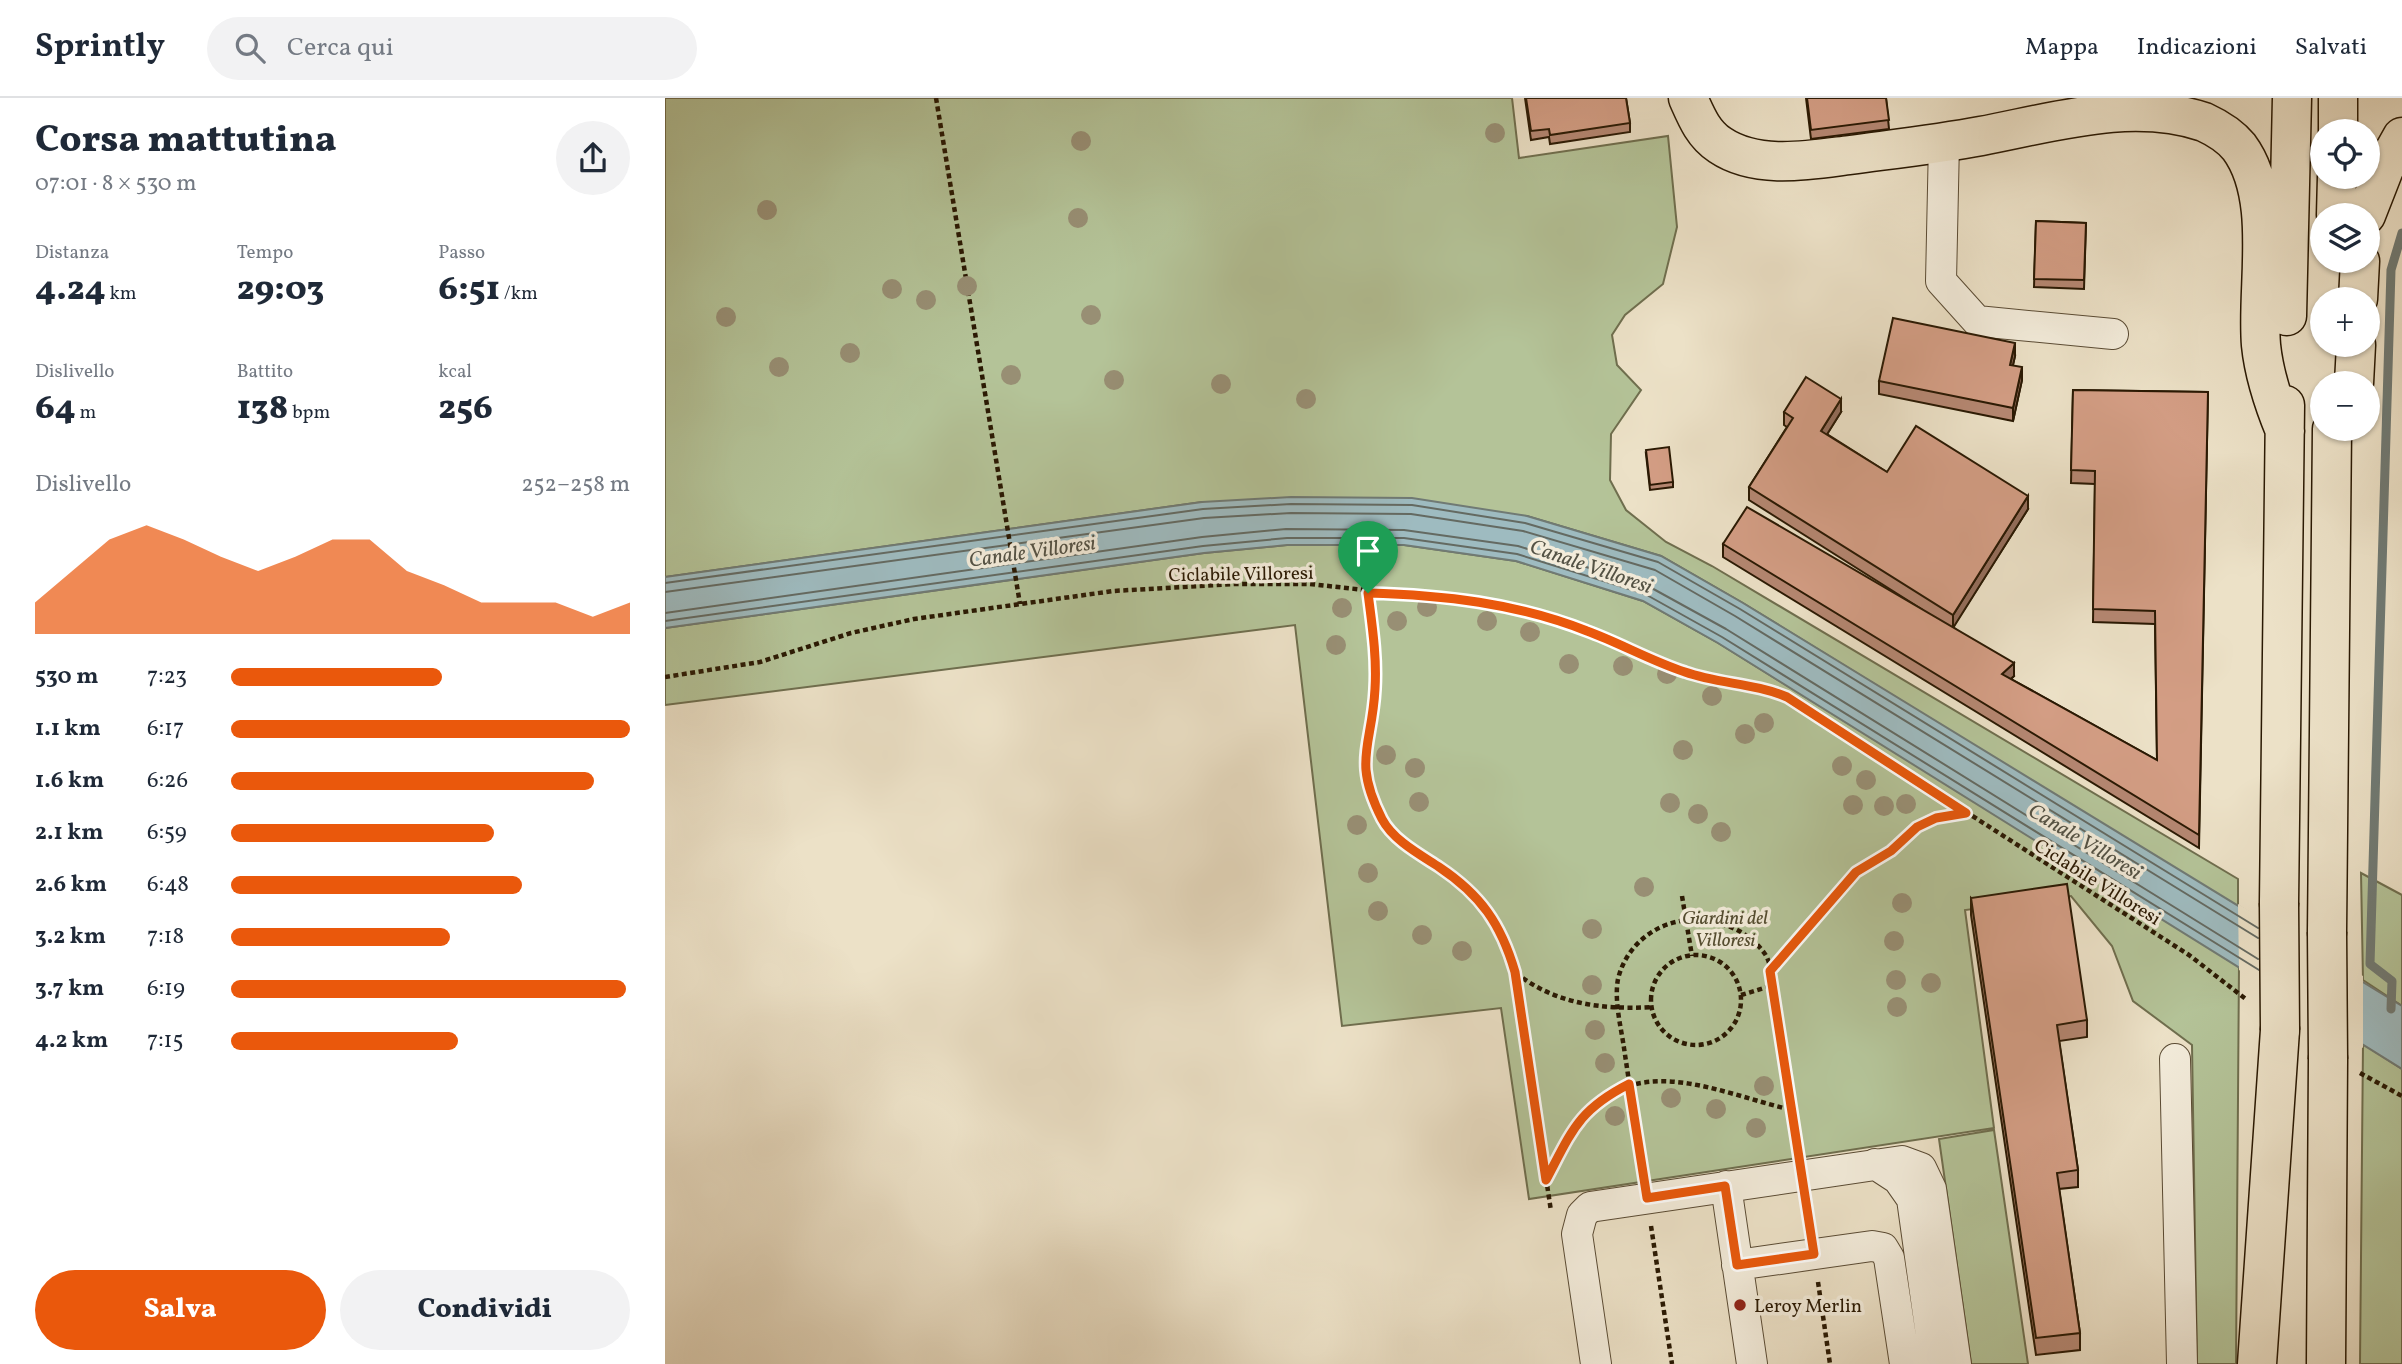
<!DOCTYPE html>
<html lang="it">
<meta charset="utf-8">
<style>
body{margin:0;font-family:Vollkorn,serif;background:#f2f2f3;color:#1f2937;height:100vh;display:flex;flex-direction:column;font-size:26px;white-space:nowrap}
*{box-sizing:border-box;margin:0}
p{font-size:23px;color:#747a83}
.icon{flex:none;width:38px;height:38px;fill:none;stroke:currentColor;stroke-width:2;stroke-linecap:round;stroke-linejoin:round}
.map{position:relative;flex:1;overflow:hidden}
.details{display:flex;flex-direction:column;background:#fff;width:665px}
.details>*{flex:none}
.tools{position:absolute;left:1645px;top:21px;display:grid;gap:14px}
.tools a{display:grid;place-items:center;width:70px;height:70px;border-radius:50%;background:#fff;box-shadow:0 2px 5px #0004;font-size:35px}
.pin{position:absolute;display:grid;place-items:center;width:60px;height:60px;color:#fff;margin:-72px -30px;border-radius:50% 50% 50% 0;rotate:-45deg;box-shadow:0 0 7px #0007}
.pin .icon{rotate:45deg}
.round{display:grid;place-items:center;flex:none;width:74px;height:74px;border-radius:37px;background:#f2f2f3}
.summary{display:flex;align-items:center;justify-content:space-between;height:119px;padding:0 35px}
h1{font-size:38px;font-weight:800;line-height:52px}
.metrics{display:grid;grid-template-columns:repeat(3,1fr);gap:10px;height:119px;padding:7px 35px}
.metrics div{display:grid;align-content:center}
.metrics b{font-size:35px;font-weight:800}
.metrics small{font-size:19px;font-weight:400}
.metrics p{font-size:19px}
.chart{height:196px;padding:14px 35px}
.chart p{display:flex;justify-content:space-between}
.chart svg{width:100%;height:126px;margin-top:7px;fill:#ea580c;opacity:.7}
.action{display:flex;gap:14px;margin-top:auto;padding:14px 35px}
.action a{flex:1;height:80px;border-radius:42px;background:#ea580c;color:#fff;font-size:28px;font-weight:800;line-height:80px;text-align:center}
.action a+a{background:#f2f2f3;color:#1f2937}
ul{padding:0 35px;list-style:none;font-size:23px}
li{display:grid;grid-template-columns:112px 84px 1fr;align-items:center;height:52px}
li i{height:18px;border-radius:9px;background:#ea580c}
header{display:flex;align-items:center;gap:42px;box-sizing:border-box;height:98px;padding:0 35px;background:#fff;border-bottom:2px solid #e0e1e3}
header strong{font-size:33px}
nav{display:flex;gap:38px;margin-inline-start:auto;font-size:24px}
.search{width:490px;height:63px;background:#f2f2f3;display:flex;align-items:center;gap:18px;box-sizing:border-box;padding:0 24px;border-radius:38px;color:#747a83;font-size:26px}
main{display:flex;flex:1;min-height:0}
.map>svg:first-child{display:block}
.green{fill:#b4c398;stroke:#6f6e4e;stroke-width:2}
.water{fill:#9ebbc0;stroke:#707a74;stroke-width:2}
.pier{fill:#ece1c7}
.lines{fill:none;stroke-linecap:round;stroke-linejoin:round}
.shore{stroke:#646a62;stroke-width:2}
.stream{stroke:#707a74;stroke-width:9}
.minor-casing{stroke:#5a4b34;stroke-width:32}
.highway-casing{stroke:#2a1903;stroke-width:41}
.path{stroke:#2a1903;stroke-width:4.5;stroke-dasharray:5 3.5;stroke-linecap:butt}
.minor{stroke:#f3ecdb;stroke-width:30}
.highway{stroke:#ece1c7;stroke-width:38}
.highway-bridge-casing{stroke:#2a1903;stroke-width:41;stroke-linecap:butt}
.highway-bridge{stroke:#ece1c7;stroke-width:38}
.tree{fill:#988f74}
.wall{fill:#b58772;stroke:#2a1903;stroke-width:2}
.shaded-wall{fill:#946e5c;stroke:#2a1903;stroke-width:2}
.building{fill:#d39d84;stroke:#2a1903;stroke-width:2}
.route-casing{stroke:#fff;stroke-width:14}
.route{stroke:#ea580c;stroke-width:9}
.poi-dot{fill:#8f2418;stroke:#f3ecdb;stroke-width:2.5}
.labels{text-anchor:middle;stroke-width:7;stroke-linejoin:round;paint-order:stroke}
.street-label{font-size:19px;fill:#2a1903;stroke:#f3ecdb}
.park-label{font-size:19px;font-style:italic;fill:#534c30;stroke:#f3ecdb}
.poi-label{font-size:19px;fill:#2a1903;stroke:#f3ecdb;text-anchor:start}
.water-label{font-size:21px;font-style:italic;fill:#535245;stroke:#f3ecdb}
</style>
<header>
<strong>Sprintly</strong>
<div class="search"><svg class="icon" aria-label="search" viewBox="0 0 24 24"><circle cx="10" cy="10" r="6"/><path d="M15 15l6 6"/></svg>Cerca qui</div>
<nav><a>Mappa</a><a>Indicazioni</a><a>Salvati</a></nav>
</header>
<main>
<section class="details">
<div class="summary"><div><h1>Corsa mattutina</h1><p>07:01 · 8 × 530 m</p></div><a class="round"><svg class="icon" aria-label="share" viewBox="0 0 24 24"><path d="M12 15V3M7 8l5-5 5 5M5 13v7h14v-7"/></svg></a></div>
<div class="metrics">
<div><p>Distanza</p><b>4.24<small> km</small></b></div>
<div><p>Tempo</p><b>29:03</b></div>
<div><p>Passo</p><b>6:51<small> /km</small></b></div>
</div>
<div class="metrics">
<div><p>Dislivello</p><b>64<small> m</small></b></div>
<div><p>Battito</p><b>138<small> bpm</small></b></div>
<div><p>kcal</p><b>256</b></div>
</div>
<div class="chart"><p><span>Dislivello</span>252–258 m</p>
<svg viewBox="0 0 160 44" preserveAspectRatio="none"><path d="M0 44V33L10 22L20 11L30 6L40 11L50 17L60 22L70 17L80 11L90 11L100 22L110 27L120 33L130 33L140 33L150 38L160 33V44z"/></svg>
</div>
<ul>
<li><b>530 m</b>7:23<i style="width:53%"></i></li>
<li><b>1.1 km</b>6:17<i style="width:100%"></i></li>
<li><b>1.6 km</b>6:26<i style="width:91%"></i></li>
<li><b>2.1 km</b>6:59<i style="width:66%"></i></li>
<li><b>2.6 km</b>6:48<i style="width:73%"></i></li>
<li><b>3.2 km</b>7:18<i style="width:55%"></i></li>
<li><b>3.7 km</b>6:19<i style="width:99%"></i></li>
<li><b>4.2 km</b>7:15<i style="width:57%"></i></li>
</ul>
<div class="action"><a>Salva</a><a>Condividi</a></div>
</section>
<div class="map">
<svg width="1737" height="1266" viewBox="0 0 1737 1266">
<rect width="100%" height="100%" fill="#ece1c7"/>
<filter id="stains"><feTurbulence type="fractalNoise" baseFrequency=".00286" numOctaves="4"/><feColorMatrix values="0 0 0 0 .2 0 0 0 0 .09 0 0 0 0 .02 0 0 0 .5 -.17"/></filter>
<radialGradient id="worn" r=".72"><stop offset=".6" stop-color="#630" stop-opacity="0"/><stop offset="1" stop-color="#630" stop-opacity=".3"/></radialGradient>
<path class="green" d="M0,0H847L854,60L1003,38L1012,129L998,186L960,217L947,237L952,267L976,292L946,336L945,382L961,412L1001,444L1047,468L1573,781V810L1078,505L996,458L862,418L537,404L0,479Z
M622,447H739L851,463L978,503L1053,545L1574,867L1571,1266H1532L1527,947L1468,903L1447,848L1406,798L1300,812L1329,1030L864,1101L836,910L677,928L630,527L0,607V530L539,455Z
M1696,775L1737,797V908L1698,882Z
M1698,946L1737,971V1266H1695Z
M1329,1032L1363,1266H1306L1274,1041Z"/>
<path class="water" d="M626,399L747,400L862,418L996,458L1078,505L1737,908V971L1053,545L978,503L851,463L739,447H622L539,455L0,530V479L537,404Z"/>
<path class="pier" d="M1573,806L1698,878V950L1574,872Z"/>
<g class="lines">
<path class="shore" d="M0,485L538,411L626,406L747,407L860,425L993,464L1075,511L1593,830
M0,494L539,420L626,415L746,416L858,433L990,472L1070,518L1593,840
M0,515L537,439L621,431L739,432L853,448L983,488L1061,531L1593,861
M0,523L538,448L622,440H739L852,456L980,496L1057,539L1594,872"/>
<path class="stream" d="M1726,911L1727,883L1705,866L1726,172L1737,135"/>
<defs>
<path id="minor" d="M1279,44L1276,183L1312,223L1448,236
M1510,961L1517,1266
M1210,1066L1233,1081L1247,1101L1270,1266
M1061,1088L1087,1266
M1072,1167L1207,1148L1218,1150L1224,1160L1240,1266
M931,1266L912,1136L917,1117L925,1109L1237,1063L1256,1070L1266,1091L1291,1266"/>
<path id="highway" d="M1023,0C1031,18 1038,36 1055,47C1092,72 1145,62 1185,57C1229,51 1273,46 1316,38C1390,24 1467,0 1539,24C1552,30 1565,38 1574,49C1612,100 1591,187 1596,247C1599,277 1608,304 1620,333
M1673,33V0
M1671,117L1672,79
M1701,117L1719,71L1737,39
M1693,201L1695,163
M1622,218L1627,0
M1689,285L1691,247
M1614,805L1620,307
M1662,834L1667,331
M1592,1266L1615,932
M1661,1266L1663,961"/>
</defs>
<use href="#minor" class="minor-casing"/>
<use href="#highway" class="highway-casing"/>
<path class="path" d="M271,0L355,506
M703,495C707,527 712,558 710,591C707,648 687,662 717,721C728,742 754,756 774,769C816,797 836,826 850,874L886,1113
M0,579L95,564L186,535L249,521L448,493L569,486H645L828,506L921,533L1044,582L1098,589L1122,599L1524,857L1582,902
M1017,798L1027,858
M986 902a45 45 0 1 1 90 0a45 45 0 1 1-90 0Z
M1105,873L1191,774L1226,753L1252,729L1271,720L1300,715
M851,875C890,906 938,912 987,909
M1076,897L1109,887
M1695,975L1737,998
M977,1071C971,1031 965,990 959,950C956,929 949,903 953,881C961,847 992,823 1026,822C1055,822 1082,831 1100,856C1115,878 1127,1015 1133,1050
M882,1081C891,1064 898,1044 909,1028C968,950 1050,994 1127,1012
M1141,1104L1145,1130
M986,1128L1007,1266
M1153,1184L1165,1266"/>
<use href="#minor" class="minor"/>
<use href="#highway" class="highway"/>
<defs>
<path id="highway-bridge" d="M1614,805L1615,932
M1662,834L1663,961"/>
</defs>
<use href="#highway-bridge" class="highway-bridge-casing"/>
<use href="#highway-bridge" class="highway-bridge"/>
</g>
<g class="tree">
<circle cx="830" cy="35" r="10"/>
<circle cx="416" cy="43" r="10"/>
<circle cx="102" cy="112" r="10"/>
<circle cx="413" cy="120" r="10"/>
<circle cx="302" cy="188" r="10"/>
<circle cx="227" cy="191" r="10"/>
<circle cx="261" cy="202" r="10"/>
<circle cx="426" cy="217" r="10"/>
<circle cx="61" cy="219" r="10"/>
<circle cx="185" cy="255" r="10"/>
<circle cx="114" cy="269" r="10"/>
<circle cx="346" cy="277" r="10"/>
<circle cx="449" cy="282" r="10"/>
<circle cx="556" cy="286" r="10"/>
<circle cx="641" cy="301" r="10"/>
<circle cx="762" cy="509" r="10"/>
<circle cx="677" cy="510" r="10"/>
<circle cx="732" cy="523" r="10"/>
<circle cx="822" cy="523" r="10"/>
<circle cx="865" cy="534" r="10"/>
<circle cx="671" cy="547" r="10"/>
<circle cx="904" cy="566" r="10"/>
<circle cx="958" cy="568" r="10"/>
<circle cx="1002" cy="576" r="10"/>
<circle cx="1047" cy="598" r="10"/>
<circle cx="1099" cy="625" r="10"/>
<circle cx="1080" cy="636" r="10"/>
<circle cx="1018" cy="652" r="10"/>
<circle cx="721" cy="657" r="10"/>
<circle cx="1177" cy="668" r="10"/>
<circle cx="750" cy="670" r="10"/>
<circle cx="1201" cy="682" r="10"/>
<circle cx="754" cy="704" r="10"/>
<circle cx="1005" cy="705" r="10"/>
<circle cx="1241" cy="706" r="10"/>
<circle cx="1188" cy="707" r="10"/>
<circle cx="1219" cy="708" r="10"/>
<circle cx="1033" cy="716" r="10"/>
<circle cx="692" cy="727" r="10"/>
<circle cx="1056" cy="734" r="10"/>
<circle cx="703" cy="775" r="10"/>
<circle cx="979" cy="789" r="10"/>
<circle cx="1237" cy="805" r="10"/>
<circle cx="713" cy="813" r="10"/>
<circle cx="927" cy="831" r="10"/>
<circle cx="757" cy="837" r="10"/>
<circle cx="1229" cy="843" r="10"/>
<circle cx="797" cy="853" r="10"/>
<circle cx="1231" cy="882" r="10"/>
<circle cx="1266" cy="885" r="10"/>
<circle cx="927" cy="887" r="10"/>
<circle cx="1232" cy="909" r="10"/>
<circle cx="930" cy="932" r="10"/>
<circle cx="940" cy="965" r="10"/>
<circle cx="1099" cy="988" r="10"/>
<circle cx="1006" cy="1000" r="10"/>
<circle cx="1051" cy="1011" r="10"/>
<circle cx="950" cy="1018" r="10"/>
<circle cx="1091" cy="1030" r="10"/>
</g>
<path class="wall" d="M860,0H961L965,25V34L885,46L884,39L866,42Z
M1141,0H1221L1224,31L1146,41Z
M1371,123L1421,125L1419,191L1369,189Z
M1350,258L1348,267L1357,282L1348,323L1214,296V283Z
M1408,292L1543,294L1534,750L1058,459V446L1258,512L1084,402V389L1122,329L1119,327V314H1176L1162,336L1222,374L1363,411L1288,529L1349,578L1346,581L1492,662L1490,526L1428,524L1430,386L1406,385Z
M981,356L1008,384V389L985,392Z
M1306,800L1422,922V939L1394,943L1413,1072V1089L1394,1091L1415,1235V1252L1371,1257L1306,817Z"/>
<path class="shaded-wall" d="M1350,245V258L1345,280V267Z
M1357,269V282L1348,323V310Z
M1176,301V314L1156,346V333Z
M1363,398V411L1288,530V517Z
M1349,565V578L1337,589V576Z"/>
<path class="building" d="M861,0H961L965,25L885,37L884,31L866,33Z
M1142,0H1221L1224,22L1146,32Z
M1371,123L1421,125L1419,182L1369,181Z
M1228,220L1350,245L1345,267L1357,269L1348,310L1214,283Z
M1141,279L1176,301L1156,333L1222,374L1251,328L1363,398L1288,517L1084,389L1128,320L1119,314Z
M1408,292L1543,294L1534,737L1058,446L1082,409L1349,565L1337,576L1492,662L1490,513L1428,511L1430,373L1406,372Z
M1004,349L1008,384L985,387L981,352Z
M1402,786L1422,922L1392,927L1413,1072L1392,1075L1415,1235L1371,1240L1306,800Z"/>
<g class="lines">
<defs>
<path id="route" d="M703,495C778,497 851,505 922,533C955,545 986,563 1020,574C1054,586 1089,585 1122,599L1301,715L1271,720L1252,729L1226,753L1191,774L1105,873L1149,1156L1072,1167L1060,1088L982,1100L964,986C913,1012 907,1033 881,1082L850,874C836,826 816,797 774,769C754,756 728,742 717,721C687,662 707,649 710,591C712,558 707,527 703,495Z"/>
</defs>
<use href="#route" class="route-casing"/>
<use href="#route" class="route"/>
</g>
<circle class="poi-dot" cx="1075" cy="1207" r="7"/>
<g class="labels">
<g class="street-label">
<text transform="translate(576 475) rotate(-1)" y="7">Ciclabile Villoresi</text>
<text transform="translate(1433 783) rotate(32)" y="7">Ciclabile Villoresi</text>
</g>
<g class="park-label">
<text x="1060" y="826">Giardini del<tspan x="1060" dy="22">Villoresi</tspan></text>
</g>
<g class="poi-label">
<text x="1089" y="1214">Leroy Merlin</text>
</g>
<g class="water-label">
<text transform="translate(367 453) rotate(-8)" y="7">Canale Villoresi</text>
<text transform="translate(926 468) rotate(19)" y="7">Canale Villoresi</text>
<text transform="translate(1420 743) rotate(31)" y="7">Canale Villoresi</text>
</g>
</g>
<rect width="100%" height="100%" filter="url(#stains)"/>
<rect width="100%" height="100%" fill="url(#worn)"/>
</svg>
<div class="tools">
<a><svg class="icon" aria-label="locate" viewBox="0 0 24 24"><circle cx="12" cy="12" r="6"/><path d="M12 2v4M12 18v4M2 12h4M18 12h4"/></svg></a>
<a><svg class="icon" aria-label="layers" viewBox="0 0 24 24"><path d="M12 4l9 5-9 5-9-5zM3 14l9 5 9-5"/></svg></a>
<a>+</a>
<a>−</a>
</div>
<div class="pin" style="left:703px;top:495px;background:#1e9e55"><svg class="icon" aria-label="arrive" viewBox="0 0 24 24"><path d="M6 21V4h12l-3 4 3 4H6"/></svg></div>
</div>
</main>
